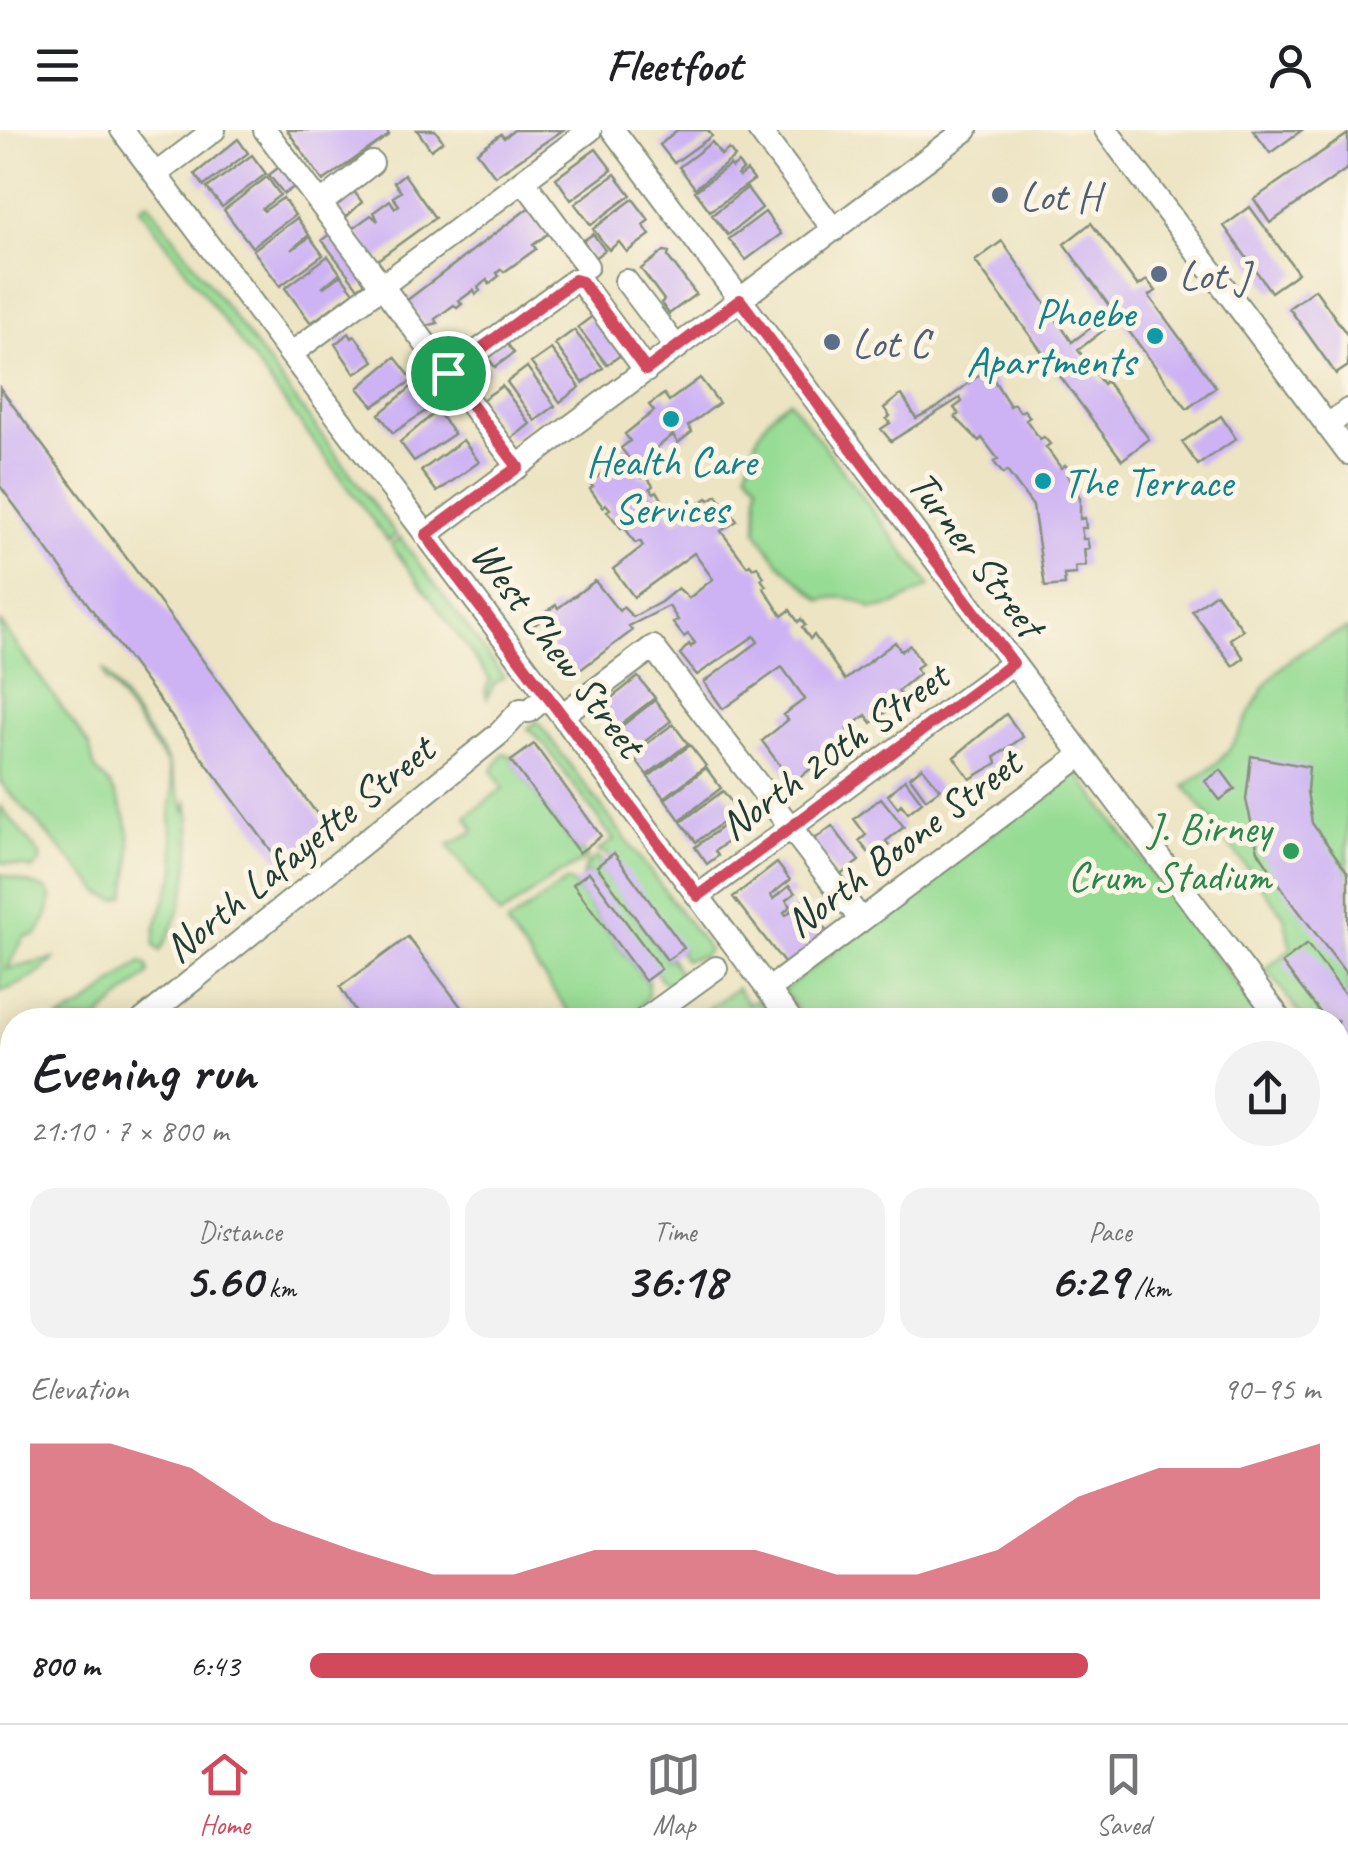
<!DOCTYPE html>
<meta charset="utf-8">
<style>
body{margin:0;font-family:Caveat,sans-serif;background:#f2f2f2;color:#202124;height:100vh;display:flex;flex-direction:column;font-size:38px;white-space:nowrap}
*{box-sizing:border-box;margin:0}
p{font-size:32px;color:#757577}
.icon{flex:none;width:55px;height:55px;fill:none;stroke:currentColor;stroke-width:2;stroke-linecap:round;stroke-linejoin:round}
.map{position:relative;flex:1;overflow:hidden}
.side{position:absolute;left:0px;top:878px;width:1350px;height:718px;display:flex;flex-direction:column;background:#fff;border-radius:40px 40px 0 0;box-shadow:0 5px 25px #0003}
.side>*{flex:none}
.pin{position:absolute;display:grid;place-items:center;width:85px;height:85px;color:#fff;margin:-42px;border:5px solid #fff;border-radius:50%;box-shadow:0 2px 10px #0007}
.round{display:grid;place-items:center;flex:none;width:105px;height:105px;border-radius:52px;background:#f2f2f2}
.headline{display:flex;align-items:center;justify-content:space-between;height:170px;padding:0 30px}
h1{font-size:55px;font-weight:700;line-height:75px}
.figures{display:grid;grid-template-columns:repeat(3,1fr);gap:15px;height:170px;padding:10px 30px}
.figures div{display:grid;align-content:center;border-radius:25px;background:#f2f2f2;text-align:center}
.figures b{font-size:50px;font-weight:700}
.figures small{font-size:28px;font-weight:400}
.figures p{font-size:28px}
.chart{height:280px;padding:20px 30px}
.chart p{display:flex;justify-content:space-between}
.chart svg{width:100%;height:180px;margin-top:10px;fill:#d1495b;opacity:.7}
ul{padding:0 30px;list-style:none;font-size:32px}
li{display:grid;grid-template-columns:160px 120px 1fr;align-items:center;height:75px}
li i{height:25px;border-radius:12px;background:#d1495b}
header{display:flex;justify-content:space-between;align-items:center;height:130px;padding:0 30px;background:#fff;font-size:45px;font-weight:700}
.tab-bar{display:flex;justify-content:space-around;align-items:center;height:140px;border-top:2px solid #e0e0e0;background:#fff;font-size:28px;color:#757577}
.tab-bar a{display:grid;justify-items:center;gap:5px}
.tab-bar .on{color:#d1495b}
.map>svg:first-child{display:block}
.green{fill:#97dc94;stroke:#5b8c64;stroke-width:2.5}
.building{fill:#cdb3f4}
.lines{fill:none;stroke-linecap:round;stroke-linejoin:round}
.minor-casing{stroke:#86907b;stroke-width:26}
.minor{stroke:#fff;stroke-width:22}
.route-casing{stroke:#fff;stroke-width:20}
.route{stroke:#d1495b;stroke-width:12}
.service-dot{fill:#5c6f8a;stroke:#fcf5e5;stroke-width:4}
.culture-dot{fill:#0f9aa8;stroke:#fcf5e5;stroke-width:4}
.leisure-dot{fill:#2e9e5b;stroke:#fcf5e5;stroke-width:4}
.labels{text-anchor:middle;stroke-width:10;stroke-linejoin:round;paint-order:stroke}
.service-label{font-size:42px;fill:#4e5e75;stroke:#fcf5e5;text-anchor:start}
.culture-label{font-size:42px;fill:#0d838f;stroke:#fcf5e5;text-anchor:end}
.street-label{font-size:42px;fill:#1f3d34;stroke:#fcf5e5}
.leisure-label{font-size:42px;fill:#27864d;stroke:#fcf5e5;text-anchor:end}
</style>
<header><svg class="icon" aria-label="menu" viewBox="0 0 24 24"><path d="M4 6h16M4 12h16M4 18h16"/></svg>Fleetfoot<svg class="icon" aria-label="person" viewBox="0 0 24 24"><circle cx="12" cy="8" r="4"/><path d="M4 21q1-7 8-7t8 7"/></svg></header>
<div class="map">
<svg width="1348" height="1593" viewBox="0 0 1348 1593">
<rect width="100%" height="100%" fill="#fcf5e5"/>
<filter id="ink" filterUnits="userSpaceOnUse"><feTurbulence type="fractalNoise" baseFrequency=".01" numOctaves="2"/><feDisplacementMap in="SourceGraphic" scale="20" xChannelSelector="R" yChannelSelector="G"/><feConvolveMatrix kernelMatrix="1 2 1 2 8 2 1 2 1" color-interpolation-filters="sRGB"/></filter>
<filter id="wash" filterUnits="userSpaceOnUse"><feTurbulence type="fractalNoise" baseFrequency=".0048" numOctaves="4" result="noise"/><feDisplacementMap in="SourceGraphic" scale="40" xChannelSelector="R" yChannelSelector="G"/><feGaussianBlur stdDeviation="2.25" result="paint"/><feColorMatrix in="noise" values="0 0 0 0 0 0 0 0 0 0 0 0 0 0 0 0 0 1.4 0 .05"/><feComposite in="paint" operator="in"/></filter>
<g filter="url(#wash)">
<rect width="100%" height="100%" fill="#ece4c2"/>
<path class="green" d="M148,72L396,405L388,411L140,78Z
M789,270L930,456L892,476L872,479C858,467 838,465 821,470L779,433L757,402L758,353L747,341C754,310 762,288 789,270Z
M400,408L504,547L494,554L487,568L485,561L490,549L391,415Z
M0,492L89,615C92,622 92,632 95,638C98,645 107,650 111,657C132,690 135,728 125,766L116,770L102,764L0,652Z
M1348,499V947L1338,933V890H1305L1266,839L1291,819L1284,786L1185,656C1197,647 1212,639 1222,628C1240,608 1247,584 1262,561C1281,531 1315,511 1348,499Z
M103,539L166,628L186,683L187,669C196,721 188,776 160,821L154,816L156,796L176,740L170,685L173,660L167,634L110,553L106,552Z
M537,591L709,820L702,826L685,830L679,822L683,819L610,726L598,721L614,710L543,613L528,598Z
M504,623L516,628L512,631L578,722L582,721L588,728L552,748L500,786L448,715L473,702V697L466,687L503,658L492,641Z
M1075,640L1263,890H805L783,860Z
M0,676L40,725V732L33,739L0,732Z
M598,727L602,732L598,736L667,830L671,828L680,844L679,850L675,854L662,851L589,742L582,747L586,735Z
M0,744L46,759L51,766C51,782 45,792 36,805L24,807L7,839L54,829C39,847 22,853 0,862Z
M567,751L573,754L644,850L648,849V866L629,890H575L506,795Z
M141,832L147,835L149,844L99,887L102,890H57L86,875Z
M737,858L748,874L756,869L772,890H692Z
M1338,989L1348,1003V1260L1338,1268Z
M340,1583H573L548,1593H348Z"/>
<g id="blocks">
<path class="building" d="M287,0H386L389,5L323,51Z
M417,0H435L443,11L431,20Z
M514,0H563L495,46L477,22L501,4L504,8Z
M677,0H708L712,6L674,33L660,15Z
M1253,0H1302L1270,23Z
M1348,4V38L1270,93L1254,69Z
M238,9L248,23L204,56L195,44Z
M712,12L721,25L729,19L735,27L695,58L679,37Z
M596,19L612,40L571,70L556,48Z
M252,25L266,44L222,77L207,58Z
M738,33L743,40L737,45L739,47L747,41L754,50L710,81L695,61L730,35L732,38Z
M283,34L298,54L284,64L269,45Z
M404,44L435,88L376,131L353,98L371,85L378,91L374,82L390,70L395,78L399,75L393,67L401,62L394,52Z
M615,44L631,65L591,95L575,74Z
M267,47L280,65L262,79L264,81L283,68L295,85L252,117L224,80Z
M747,58L762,78L728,105L712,85Z
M353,60L362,72L345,88L334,73Z
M633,69L649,90L643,95L650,105L627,122L619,112L609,120L593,99Z
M539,70L558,96L533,115L536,119L504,142L501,139L497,143L499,146L489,154L487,150L478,157L480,161L476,164L474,160L459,171L462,174L457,178L454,175L435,189L438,193L426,196L406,171Z
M1250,77L1298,143L1271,162L1224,96Z
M765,82L781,104L746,130L729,109Z
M297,88L309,105L291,120L310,107L323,125L280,156L253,120Z
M1091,93L1138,156L1147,150L1156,161L1149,166L1216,257L1187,279L1122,192L1111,199L1109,196L1078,220L1103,254L1106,251L1149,309L1122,330L975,131L1002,111L1072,212L1113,181L1064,114Z
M336,99L373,147L358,158L322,110Z
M593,104L605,120L593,129L580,113Z
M664,121L669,122L668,127L696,164L669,184L661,173L664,170L641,139Z
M328,126L340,143L322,158L341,145L354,162L311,193L285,158Z
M1315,159L1348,206V236L1336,244L1289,178Z
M598,182L626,221L607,235L578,197Z
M574,200L603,238L583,253L555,214Z
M349,203L352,208L355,206L374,231L355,244L335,214Z
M504,209L514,223L495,237L484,223Z
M551,219L580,257L560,272L531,233Z
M395,227L413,250L373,276L358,258Z
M480,228L489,241L470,256L461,243Z
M527,237L555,276L535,291L507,252Z
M983,242L988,250L992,247L1010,276L1014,274L1020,282L1024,280L1030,287L1026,290L1040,309L1044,307L1050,314L1046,317L1061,338L1065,335L1071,342L1067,345L1080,368V389L1085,388L1086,398H1081L1083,409H1087L1089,418L1084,419L1086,436L1075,437L1076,444L1064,445L1065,455L1045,457L1033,376L1007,341L1003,344L994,332L998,329L982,308L979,311L955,287L959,284L954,278L962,272L960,268L891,311L881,299L890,293L886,289L890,286L884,278L899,266L902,265L916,288L938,277Z
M700,248L719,273L688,296L692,302L678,313L673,305L634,335L621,318L630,311L625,304L654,281L649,275L664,264L669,271Z
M416,253L433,276L393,303L379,284Z
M502,256L530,294L511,309L482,270Z
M0,258L329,700L282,735L0,356Z
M437,281L454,304L414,331L400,312Z
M1221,286L1236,309L1198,335L1182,312Z
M463,310L479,332L437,362L421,341Z
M622,327L634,343L637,341L642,348L646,345L653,356L650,358L654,363L657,361L663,371L661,373L675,392L707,368L709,370L717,365L737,391L721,401L747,436L750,434L753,438L757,436L764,447L761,449L766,456L763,457L782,486L790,480L798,492L801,489L805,495L802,497L810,509L814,505L845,550L895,512L901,521L910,515L922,534L916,538L919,544L898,561L903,568L872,593L866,585L847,599L852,606L793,653L762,611L788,590L783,585L805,569L782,537L723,579L704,552L758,512L754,506L697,545L680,524L689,514L691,517L695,513L688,504L684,507L673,493L678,490L669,476L629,496L632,501L572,546L533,496L550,484L547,481L556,475L558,478L595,451L619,481L623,477L633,487L661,472L678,458L689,468L713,449L694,423L634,467L613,439L643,416L640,411L635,413L624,396L621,398L607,381L610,379L606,374L603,377L590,359L593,357L590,353Z
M1216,463L1243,500L1230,509L1244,528L1233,536L1192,481Z
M638,547L655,568L613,600L597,579Z
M655,570L671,591L630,623L614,602Z
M1006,584L1023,607L995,627L997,633L970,649L954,627Z
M673,594L688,614L647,645L632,625Z
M534,614L601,706L579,723L511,631Z
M690,615L706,636L664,668L648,647Z
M1251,626L1309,637L1307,661L1312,693L1348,743V846L1288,767L1258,721L1246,670Z
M922,637L940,659L926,669L910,647Z
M706,638L721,658L680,690L665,669Z
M1221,640L1235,659L1220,670L1205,651Z
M905,649L922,672L908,683L901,674L898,678L888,665Z
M723,661L738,681L696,712L681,692Z
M881,668L904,697L886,711L889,715L873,728L859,711L866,705L854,689Z
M734,688L743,700L715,721L718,726L707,734L695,717Z
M832,696L859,731L839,746L812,711Z
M614,723L684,818L667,830L597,736Z
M777,733L790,750L771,765L773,769L789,756L795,763L786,770L791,776L784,782L786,785L804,770L813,787L796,800L799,804L817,789L830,806L788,838L733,767Z
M589,742L661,839L645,851L573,754Z
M408,807L471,890H345L356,882L340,857Z
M1307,814L1348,868V919L1338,905V890H1326L1282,833Z
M12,1215V1241L0,1250V1220Z
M1348,1297V1331L1338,1339V1305Z
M1338,1474L1348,1488V1507L1338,1514Z
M12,1493V1535L0,1544V1502Z
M28,1582H81L67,1593H36Z
M253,1582H290L298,1593H244L255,1585Z
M763,1582H778L786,1593H745Z
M884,1582H926L915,1593H867Z
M970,1582H1005L1013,1593H978Z
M1010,1582H1044L1052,1593H1020Z
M1195,1582H1251L1259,1593H1196L1201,1590Z"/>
</g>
</g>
<g filter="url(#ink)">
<use href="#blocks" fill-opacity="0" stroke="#86907b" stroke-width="2.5"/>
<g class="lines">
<defs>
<path id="minor" d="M122,0L791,890
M265,0L518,337
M613,0L1281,890
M759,0L834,100
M1106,0L1348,323
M156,44L214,0
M523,50L587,136
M321,73L372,33
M626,151L677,218
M291,224L590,0
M448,243L575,150L581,152L646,241
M1327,296L1348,280
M426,405L966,0
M562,585L653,517L861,790
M698,766L1013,533
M768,860L1082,625
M143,890L499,604L521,580L529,581L547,566
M644,890L716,838
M1338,964L1348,978
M0,1005L12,994
M0,1147L12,1164
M0,1290L12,1281
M0,1347L12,1364
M1338,1416L1348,1408
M0,1436L12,1426
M0,1555L12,1572
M21,1582L29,1593
M327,1582L335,1593
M704,1582L712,1593
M817,1582L824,1593
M1310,1582L1318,1593
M155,1593L169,1582
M575,1593L600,1582
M1101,1593L1115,1582"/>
</defs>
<use href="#minor" class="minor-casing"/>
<use href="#minor" class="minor"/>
</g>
</g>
<g class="lines" filter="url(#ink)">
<defs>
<path id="route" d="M575,150L582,152L646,240L740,170L1013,533L698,766L426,405L518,337L448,243Z"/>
</defs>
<use href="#route" class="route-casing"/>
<use href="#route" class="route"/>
</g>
<g class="service-dot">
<circle cx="1000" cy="65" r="10"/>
<circle cx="1159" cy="144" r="10"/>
<circle cx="832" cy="212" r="10"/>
</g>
<g class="culture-dot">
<circle cx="1155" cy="206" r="10"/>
<circle cx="671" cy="289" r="10"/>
<circle cx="1043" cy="351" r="10"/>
</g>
<circle class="leisure-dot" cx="1291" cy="721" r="10"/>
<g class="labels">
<g class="service-label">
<text x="1020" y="80">Lot H</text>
<text x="1179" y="159">Lot J</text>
<text x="852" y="227">Lot C</text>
</g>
<g class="culture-label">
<text x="1135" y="197">Phoebe<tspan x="1135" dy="48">Apartments</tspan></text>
<text x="671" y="345" text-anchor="middle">Health Care<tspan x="671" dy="48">Services</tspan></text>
<text x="1063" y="366" text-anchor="start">The Terrace</text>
</g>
<g class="street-label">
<text transform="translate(977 423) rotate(53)" y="15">Turner Street</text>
<text transform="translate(559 518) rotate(53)" y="15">West Chew Street</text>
<text transform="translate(833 620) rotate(-36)" y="15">North 20th Street</text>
<text transform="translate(902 712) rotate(-37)" y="15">North Boone Street</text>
<text transform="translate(298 718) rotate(-39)" y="15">North Lafayette Street</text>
</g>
<g class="leisure-label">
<text x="1271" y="712">J. Birney<tspan x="1271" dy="48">Crum Stadium</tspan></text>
</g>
</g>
</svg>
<div class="pin" style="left:448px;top:243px;background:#1e9e55"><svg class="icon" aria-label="arrive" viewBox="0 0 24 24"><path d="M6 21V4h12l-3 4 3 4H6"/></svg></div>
<section class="side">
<div class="headline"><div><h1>Evening run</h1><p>21:10 · 7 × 800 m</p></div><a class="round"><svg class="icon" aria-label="share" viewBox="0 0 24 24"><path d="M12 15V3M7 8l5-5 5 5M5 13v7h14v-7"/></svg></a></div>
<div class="figures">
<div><p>Distance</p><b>5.60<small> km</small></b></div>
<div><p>Time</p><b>36:18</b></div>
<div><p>Pace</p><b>6:29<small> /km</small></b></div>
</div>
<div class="chart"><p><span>Elevation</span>90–95 m</p>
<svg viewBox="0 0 160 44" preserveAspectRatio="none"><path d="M0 44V6L10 6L20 12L30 25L40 32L50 38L60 38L70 32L80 32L90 32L100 38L110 38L120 32L130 19L140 12L150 12L160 6V44z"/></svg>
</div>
<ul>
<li><b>800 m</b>6:43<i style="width:77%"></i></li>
</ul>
</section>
</div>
<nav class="tab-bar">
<a class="on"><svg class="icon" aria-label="home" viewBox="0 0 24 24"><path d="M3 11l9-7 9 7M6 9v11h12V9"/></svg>Home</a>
<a><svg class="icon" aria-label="map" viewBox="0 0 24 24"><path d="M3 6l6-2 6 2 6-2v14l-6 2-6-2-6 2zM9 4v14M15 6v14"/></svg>Map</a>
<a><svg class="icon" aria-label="saved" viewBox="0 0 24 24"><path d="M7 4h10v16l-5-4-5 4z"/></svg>Saved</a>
</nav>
